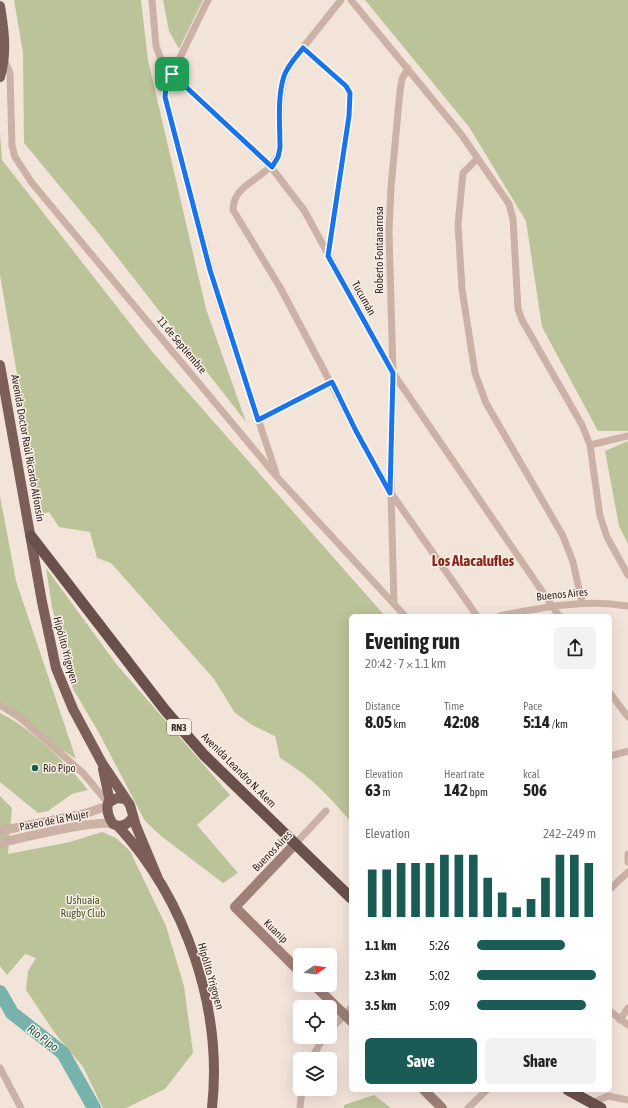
<!DOCTYPE html>
<meta charset="utf-8">
<style>
body{margin:0;font-family:"Asap Condensed",sans-serif;background:#f2f2f2;color:#222;height:100vh;display:flex;flex-direction:column;font-size:15px;white-space:nowrap}
*{box-sizing:border-box;margin:0}
p{font-size:13px;color:#767676}
.icon{flex:none;width:22px;height:22px;fill:none;stroke:currentColor;stroke-width:2;stroke-linecap:round;stroke-linejoin:round}
.map{position:relative;flex:1;overflow:hidden}
.side{position:absolute;left:349px;top:614px;width:263px;height:478px;display:flex;flex-direction:column;background:#fff;border-radius:6px;box-shadow:0 4px 16px #0002}
.side>*{flex:none}
.needle{width:26px;rotate:77deg}
.fabs{position:absolute;left:293px;top:948px;display:grid;gap:8px}
.fabs a{display:grid;place-items:center;width:44px;height:44px;border-radius:6px;background:#fff;box-shadow:0 4px 16px #0002;font-size:20px}
.pin{position:absolute;display:grid;place-items:center;width:34px;height:34px;color:#fff;margin:-17px;border-radius:8px;box-shadow:0 2px 6px #0006}
.round{display:grid;place-items:center;flex:none;width:42px;height:42px;border-radius:6px;background:#f2f2f2}
.overview{display:flex;align-items:center;justify-content:space-between;height:68px;padding:0 16px}
h1{font-size:22px;font-weight:700;line-height:30px}
.stats{display:grid;grid-template-columns:repeat(3,1fr);gap:6px;height:68px;padding:4px 16px}
.stats div{display:grid;align-content:center}
.stats b{font-size:17px;font-weight:700}
.stats small{font-size:11px;font-weight:400}
.stats p{font-size:11px}
.chart{height:112px;padding:8px 16px}
.chart p{display:flex;justify-content:space-between}
.chart svg{width:100%;height:72px;margin-top:4px;stroke:#1a5b56;stroke-width:6}
.cta{display:flex;gap:8px;margin-top:auto;padding:8px 16px}
.cta a{flex:1;height:46px;border-radius:6px;background:#1a5b56;color:#fff;font-size:16px;font-weight:700;line-height:46px;text-align:center}
.cta a+a{background:#f2f2f2;color:#222}
ul{padding:0 16px;list-style:none;font-size:13px}
li{display:grid;grid-template-columns:64px 48px 1fr;align-items:center;height:30px}
li i{height:10px;border-radius:5px;background:#1a5b56}
.map>svg:first-child{display:block}
.green{fill:#bbc399}
.lines{fill:none;stroke-linecap:round;stroke-linejoin:round}
.river{stroke:#78b2ac;stroke-width:14}
.minor{stroke:#ccb2a6;stroke-width:7}
.tertiary{stroke:#ccb2a6;stroke-width:9}
.secondary{stroke:#9f8077;stroke-width:10}
.primary{stroke:#7a5e57;stroke-width:10}
.trunk{stroke:#6a504a;stroke-width:11}
.route-casing{stroke:#fff;stroke-width:8}
.route{stroke:#1a73e8;stroke-width:5}
.poi-dot{fill:#1a5b56;stroke:#faefe7;stroke-width:1.5}
.labels{text-anchor:middle;stroke-width:3;stroke-linejoin:round;paint-order:stroke}
.shield{fill:#faefe7;stroke:#726561;stroke-width:1}
.shield-label{font-size:10px;font-weight:bold;fill:#372a27}
.street-label{font-size:11px;fill:#372a27;stroke:#faefe7}
.poi-label{font-size:11px;fill:#372a27;stroke:#faefe7;text-anchor:start}
.park-label{font-size:11px;fill:#4c5729;stroke:#faefe7}
.water-label{font-size:12px;font-style:italic;fill:#1a5b56;stroke:#faefe7}
.district-label{font-size:15px;font-weight:bold;fill:#8a271c;stroke:#faefe7}
</style>
<div class="map">
<svg width="628" height="1108" viewBox="0 0 628 1108">
<rect width="100%" height="100%" fill="#f3e4da"/>
<path class="green" d="M14,0H141L148,60L206,309L246,422L96,230L24,143L23,53Z
M163,0H203L179,49L169,31Z
M365,0H628V431H598L542,327L526,221L469,127Z
M0,133L2,160L154,354L385,616H351V822C327,794 311,777 280,758L275,736L252,725L235,713L214,679L111,563L97,558L90,532L59,527L49,512L41,514L0,275Z
M628,441V544L619,526L605,451Z
M0,496L16,581L76,759L0,709Z
M46,568L117,665L230,795L197,825L238,873L223,883L161,836L145,821L99,733L73,689L52,607Z
M0,713C30,727 68,764 88,790L72,794L48,811L38,813L0,782Z
M0,796L12,808L8,854L70,842L102,832L116,838L130,851L166,926L184,986L193,1053L165,1089L126,1108H103L83,1067L54,1032L26,990L28,971L36,958L25,954L7,975L0,966Z
M374,1095L391,1108H344V1105Z"/>
<g class="lines">
<path class="river" d="M0,992L12,1013L63,1053L94,1108"/>
<path class="minor" d="M152,0L156,46L160,57L172,74L271,167L304,210L393,373L559,616
M208,0L172,74L165,97L219,301L276,473
M341,0L289,65C277,91 281,121 280,148C273,180 233,180 233,210L281,289L356,431L391,493L477,616
M351,0L461,134L509,204L513,219L518,309L522,320L582,425L590,445L600,516L607,537L628,575
M303,48L346,86L350,93L349,116L328,256
M4,59L10,73L12,146L15,157L32,183L277,477L405,616
M477,159L463,173L458,224L462,289L475,373L486,403L563,536L573,562L582,603
M258,420L332,382
M590,445L628,436
M394,603L391,493L393,373L389,232L391,187L400,91L402,79L408,68
M500,616C543,607 584,599 628,606
M610,693L628,717
M0,705L17,715L83,773L108,803
M610,756L628,751
M295,844L326,811
M628,854V862
M610,889L628,872
M610,1011L628,1025
M620,1020L628,1008
M330,1030L351,1008
M311,1059L324,1037
M0,1068L21,1108
M592,1103L608,1096L628,1100
M300,1108L302,1089
M468,1108L487,1090"/>
<path class="tertiary" d="M0,831L87,813L107,806
M0,843C21,838 96,819 113,824"/>
<path class="secondary" d="M295,844L235,907L300,972
M314,985L351,1021
M424,1090L442,1108"/>
<path class="primary" d="M0,6C4,30 7,54 0,77
M0,365L42,602L56,668L73,709L102,763L130,805L136,826L159,881
M103,769L110,802
M125,799L117,798L108,803C106,811 109,818 113,824C121,828 128,825 133,817
M118,826C186,900 223,1008 212,1108"/>
<path class="trunk" d="M31,536L165,710L204,755L351,898
M568,1090L601,1108"/>
</g>
<g class="lines">
<defs>
<path id="route" d="M303,48L346,86L350,93L349,116L328,256L393,373L390,493L356,431L332,382L258,420L210,270L165,97L166,87L172,74L272,167L278,157L280,148C280,125 277,98 284,76C288,65 296,57 303,48Z"/>
</defs>
<use href="#route" class="route-casing"/>
<use href="#route" class="route"/>
</g>
<circle class="poi-dot" cx="35" cy="768" r="4"/>
<g class="labels">
<rect class="shield" x="167" y="719" width="24" height="16" rx="3"/>
<g class="shield-label">
<text x="179" y="731">RN3</text>
</g>
<g class="street-label">
<text transform="translate(379 250) rotate(-90)" y="4">Roberto Fontanarrosa</text>
<text transform="translate(364 298) rotate(61)" y="4">Tucumán</text>
<text transform="translate(182 345) rotate(50)" y="4">11 de Septiembre</text>
<text transform="translate(28 448) rotate(80)" y="4">Avenida Doctor Raúl Ricardo Alfonsín</text>
<text transform="translate(562 594) rotate(-6)" y="4">Buenos Aires</text>
<text transform="translate(66 650) rotate(75)" y="4">Hipólito Yrigoyen</text>
<text transform="translate(239 770) rotate(45)" y="4">Avenida Leandro N. Alem</text>
<text transform="translate(54 820) rotate(-11)" y="4">Paseo de la Mujer</text>
<text transform="translate(272 851) rotate(-46)" y="4">Buenos Aires</text>
<text transform="translate(276 931) rotate(45)" y="4">Kuanip</text>
<text transform="translate(211 976) rotate(74)" y="4">Hipólito Yrigoyen</text>
</g>
<g class="poi-label">
<text x="43" y="772">Rio Pipo</text>
</g>
<g class="park-label">
<text x="83" y="904">Ushuaia<tspan x="83" dy="13">Rugby Club</tspan></text>
</g>
<g class="water-label">
<text transform="translate(43 1038) rotate(37)" y="4">Río Pipo</text>
</g>
<g class="district-label">
<text x="473" y="566">Los Alacalufles</text>
</g>
</g>
</svg>
<div class="fabs">
<a><svg class="needle" viewBox="-14 -14 28 28"><path d="M0-13l5 13h-10z" fill="#e53935"/><path d="M0 13l5-13h-10z" fill="#767676"/></svg></a>
<a><svg class="icon" aria-label="locate" viewBox="0 0 24 24"><circle cx="12" cy="12" r="6"/><path d="M12 2v4M12 18v4M2 12h4M18 12h4"/></svg></a>
<a><svg class="icon" aria-label="layers" viewBox="0 0 24 24"><path d="M12 4l9 5-9 5-9-5zM3 14l9 5 9-5"/></svg></a>
</div>
<div class="pin" style="left:172px;top:74px;background:#1e9e55"><svg class="icon" aria-label="arrive" viewBox="0 0 24 24"><path d="M6 21V4h12l-3 4 3 4H6"/></svg></div>
<section class="side">
<div class="overview"><div><h1>Evening run</h1><p>20:42 · 7 × 1.1 km</p></div><a class="round"><svg class="icon" aria-label="share" viewBox="0 0 24 24"><path d="M12 15V3M7 8l5-5 5 5M5 13v7h14v-7"/></svg></a></div>
<div class="stats">
<div><p>Distance</p><b>8.05<small> km</small></b></div>
<div><p>Time</p><b>42:08</b></div>
<div><p>Pace</p><b>5:14<small> /km</small></b></div>
</div>
<div class="stats">
<div><p>Elevation</p><b>63<small> m</small></b></div>
<div><p>Heart rate</p><b>142<small> bpm</small></b></div>
<div><p>kcal</p><b>506</b></div>
</div>
<div class="chart"><p><span>Elevation</span>242–249 m</p>
<svg viewBox="0 0 160 44" preserveAspectRatio="none"><path d="M5 44V15M15 44V15M25 44V11M35 44V11M45 44V11M55 44V6M65 44V6M75 44V6M85 44V20M95 44V29M105 44V38M115 44V33M125 44V20M135 44V6M145 44V6M155 44V11"/></svg>
</div>
<ul>
<li><b>1.1 km</b>5:26<i style="width:74%"></i></li>
<li><b>2.3 km</b>5:02<i style="width:100%"></i></li>
<li><b>3.5 km</b>5:09<i style="width:92%"></i></li>
</ul>
<div class="cta"><a>Save</a><a>Share</a></div>
</section>
</div>
